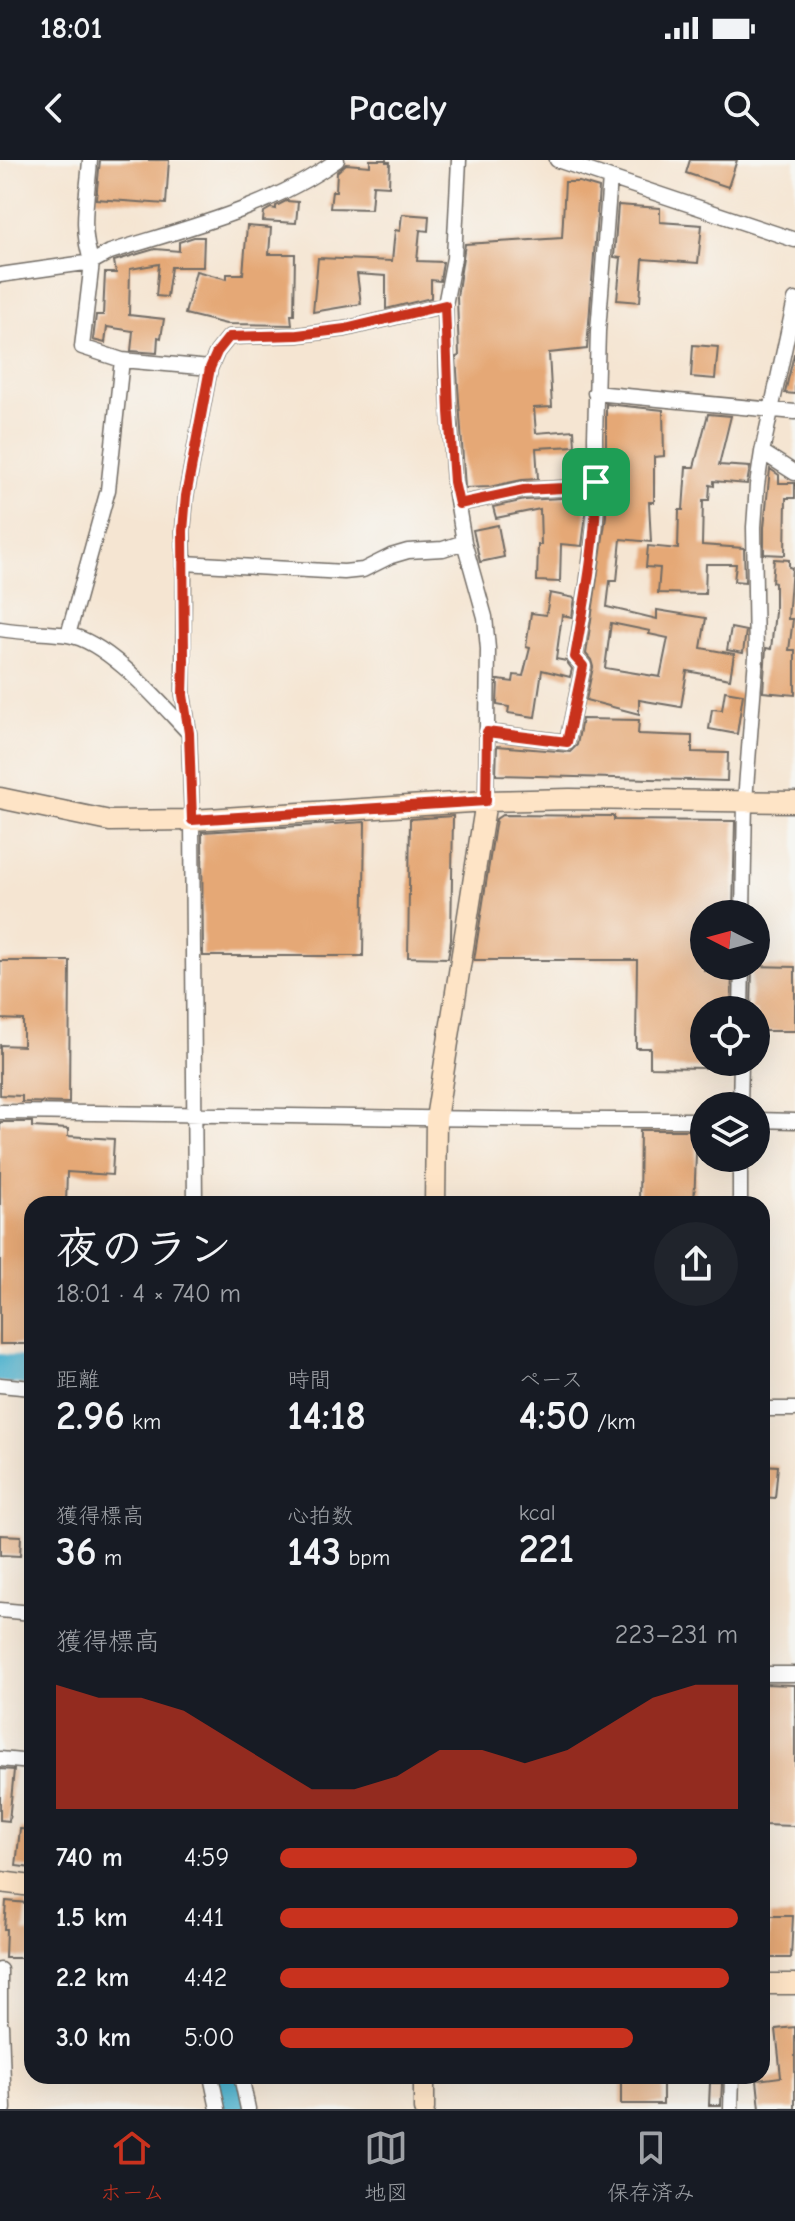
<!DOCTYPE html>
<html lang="ja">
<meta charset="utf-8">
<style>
body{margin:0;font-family:"Comic Neue","Klee One",sans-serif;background:#20242c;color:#f1f3f6;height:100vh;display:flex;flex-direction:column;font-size:30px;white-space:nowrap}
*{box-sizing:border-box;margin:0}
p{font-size:26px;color:#9ea1a6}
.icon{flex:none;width:44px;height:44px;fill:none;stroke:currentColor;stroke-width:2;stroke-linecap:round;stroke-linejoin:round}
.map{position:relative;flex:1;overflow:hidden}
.drawer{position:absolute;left:24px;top:1036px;width:746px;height:888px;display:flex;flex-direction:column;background:#171b24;border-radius:24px;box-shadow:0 8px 32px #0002}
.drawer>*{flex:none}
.needle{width:52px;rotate:276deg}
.buttons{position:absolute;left:690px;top:740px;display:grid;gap:16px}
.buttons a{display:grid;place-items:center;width:80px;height:80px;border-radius:50%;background:#171b24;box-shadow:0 8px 32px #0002;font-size:40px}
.pin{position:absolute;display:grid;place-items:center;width:68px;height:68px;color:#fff;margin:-34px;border-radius:16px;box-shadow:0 4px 12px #0006}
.round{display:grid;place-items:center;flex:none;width:84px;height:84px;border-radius:42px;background:#20242c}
.summary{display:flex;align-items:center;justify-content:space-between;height:136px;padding:0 32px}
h1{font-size:44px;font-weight:700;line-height:60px}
.figures{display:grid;grid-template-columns:repeat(3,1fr);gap:12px;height:136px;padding:8px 32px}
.figures div{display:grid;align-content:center}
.figures b{font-size:40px;font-weight:700}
.figures small{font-size:22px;font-weight:400}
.figures p{font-size:22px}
.chart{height:224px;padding:16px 32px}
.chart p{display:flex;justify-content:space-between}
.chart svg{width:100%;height:144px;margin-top:8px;fill:#c8321e;opacity:.7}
ul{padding:0 32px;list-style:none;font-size:26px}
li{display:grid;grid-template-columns:128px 96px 1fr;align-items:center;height:60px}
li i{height:20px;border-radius:10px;background:#c8321e}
.status{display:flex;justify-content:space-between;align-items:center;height:56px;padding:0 40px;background:#171b24;direction:ltr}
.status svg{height:22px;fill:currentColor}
header{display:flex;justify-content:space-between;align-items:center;height:104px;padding:0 32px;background:#171b24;font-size:36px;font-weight:700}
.tabs{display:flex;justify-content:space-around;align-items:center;height:112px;border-top:2px solid #363941;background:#171b24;font-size:22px;color:#9ea1a6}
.tabs a{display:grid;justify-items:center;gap:4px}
.tabs .on{color:#c8321e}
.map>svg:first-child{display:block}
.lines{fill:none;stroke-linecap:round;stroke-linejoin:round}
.river{stroke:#50b3cf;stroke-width:28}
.building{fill:#e5a876;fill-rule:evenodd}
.street-casing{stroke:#726c65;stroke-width:17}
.secondary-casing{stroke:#726c65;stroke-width:23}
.street{stroke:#fff;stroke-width:14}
.secondary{stroke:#fee4c6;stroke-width:20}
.route-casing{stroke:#fff;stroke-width:16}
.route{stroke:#c8321e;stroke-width:10}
</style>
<div class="status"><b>18:01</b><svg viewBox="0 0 49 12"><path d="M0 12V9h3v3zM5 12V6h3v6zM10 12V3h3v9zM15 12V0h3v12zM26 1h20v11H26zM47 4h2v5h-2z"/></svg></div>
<header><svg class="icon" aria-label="back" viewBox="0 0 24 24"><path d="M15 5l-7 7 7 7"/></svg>Pacely<svg class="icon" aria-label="search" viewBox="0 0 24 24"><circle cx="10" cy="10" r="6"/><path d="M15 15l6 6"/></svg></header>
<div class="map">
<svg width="795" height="1949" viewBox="0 0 795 1949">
<rect width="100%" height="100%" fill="#f6f6f2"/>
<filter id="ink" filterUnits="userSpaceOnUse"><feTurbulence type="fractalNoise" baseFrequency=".0125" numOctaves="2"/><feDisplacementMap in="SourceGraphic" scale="16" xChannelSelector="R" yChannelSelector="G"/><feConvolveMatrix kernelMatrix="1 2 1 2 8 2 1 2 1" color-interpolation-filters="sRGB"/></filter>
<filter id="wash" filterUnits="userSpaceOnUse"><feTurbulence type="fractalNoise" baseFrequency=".006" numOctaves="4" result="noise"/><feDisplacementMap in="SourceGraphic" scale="32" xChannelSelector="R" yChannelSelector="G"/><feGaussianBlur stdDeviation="1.8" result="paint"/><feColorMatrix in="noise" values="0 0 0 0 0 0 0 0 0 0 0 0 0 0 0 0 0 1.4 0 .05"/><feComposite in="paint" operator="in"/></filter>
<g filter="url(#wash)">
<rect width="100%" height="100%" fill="#f5e5d2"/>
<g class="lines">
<path class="river" d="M0,1208L32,1212
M225,1916L233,1949"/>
</g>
<g id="blocks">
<path class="building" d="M100,0H169L166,44L96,39Z
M370,0H386V2H390L389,26L373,25L371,49L330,48L332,31H336L337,12L346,4L370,6Z
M690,0H737L728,27L686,13Z
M565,22H579L599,28L587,189L549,193L552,247L534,248L536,273L574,270L575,286L536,288L538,319L522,320L489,327L465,328L456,197L459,196L457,137L465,84L562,78Z
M286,41L298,42L296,63L263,61L264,52L271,48L276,49V46Z
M618,45L660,48V62L702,65L698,103L643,99L640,142L617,140L621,98L614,97Z
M402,54L429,56L428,71L420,70L417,101L443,102L440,121L431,120V138L386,149V116L357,114L361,144L313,152L318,98L392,101L395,70L400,71Z
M247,66L271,68L269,94H295L294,155H291L292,165L226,164L185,154L196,111L227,119V114H243Z
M194,77H204L203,107H171L167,137L156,136L159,104L130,109L129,155L164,159L161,178L158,177L157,193L131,191L133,171L107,167L105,183L93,180L96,155H103L105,113H116L114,101L155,89L179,91V82Z
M693,185L718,187L715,219L691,217Z
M794,194H795V234L785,233Z
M606,244L663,250L664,296L654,297V342H649L651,382L621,379L617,421H610L607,447L657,459V450L706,458L701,488L734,494L730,519L687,511L681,547L639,540V554L586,540L593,507L591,500L586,494L606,356ZM611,463L650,471L649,474L668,478L660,517L605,508Z
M708,254L731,256L719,305L750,307L747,324L714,321V326L710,325L709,340H703L702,385L744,388L745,422L734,421L736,404H706L705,434L658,433L660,408L646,407L648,386L678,389L679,350H683L686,307H694Z
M770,309L779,315V323H795V338H786L785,395L764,394V367Z
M586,334V354L582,386L561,384L560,422L537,421L538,385H541L540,349L496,358L493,347L525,340L580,337Z
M498,365L504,397L480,402L473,370Z
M774,399L789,400V407L792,408L788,459H793L789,490H795V535L763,532L766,488L771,489L775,452V423L772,422Z
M550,433L575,438L572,457L562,455L556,499L566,501L572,509L570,517L542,510L535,557L508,553L509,547L497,545L498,520L513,522L514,515L523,516L530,488L526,487L531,453L546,455Z
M731,468L746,471L743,493L727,490Z
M725,531L743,534L737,574L709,569L712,549L722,550Z
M582,559L639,560L638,574L692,576V592L728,593L727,621L496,615L497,586L570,592L577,585Z
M502,655L614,656V660L735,661L733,754H704V811H732L731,850H704V908L650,907V888H636L637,800H474L496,659Z
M453,656L451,779L448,798L408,797L410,659Z
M365,662L363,796H203L202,672Z
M0,801H70L69,943L22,942V936L0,935V885L23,886V860L0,859Z
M752,806L795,807V871H756V850H751Z
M0,962H32V967L68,969V976L114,979L112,1015L67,1012L66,1044H32V1184H0Z
M640,970H697L694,1044H639Z
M762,1305L778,1306L775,1338L762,1337Z
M0,1375L21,1376L20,1396L0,1395Z
M762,1524L795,1525V1666L762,1665Z
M0,1609L14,1610L9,1661L0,1660Z
M20,1669L32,1670V1708L16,1706Z
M6,1741L27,1743L24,1772L32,1773V1798H5L6,1769H4Z
M770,1756H793L791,1798H769Z
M795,1867V1949H760L757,1920L781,1917L776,1869Z
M621,1916H663V1944H621Z
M710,1923H722L721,1945H709Z"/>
</g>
</g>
<g filter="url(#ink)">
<use href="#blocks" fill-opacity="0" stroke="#726c65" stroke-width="2"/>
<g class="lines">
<defs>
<path id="street" d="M90,0C88,33 79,70 92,102L110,92C187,68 271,48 337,0
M459,0L454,98L445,145L447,214L454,322L464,382L485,457L488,489L486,641
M557,0L795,80
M0,115L92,102L82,187L122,200L210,208
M595,233L795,252
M762,292L795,313
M459,344L524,330L563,328L596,322
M184,403L344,412L363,410L391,396L408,391L443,389L464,382
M0,469C22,473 47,472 68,475C108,481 162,545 189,573L192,660L195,1044
M68,475L108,330L122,200
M487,572L567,582L583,506L575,497L587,426L596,355L595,277L598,171L610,18
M189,573L183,535L184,403L183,371L186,336L210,208L217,192L229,177L298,175L345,169L445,145
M743,754L745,641L756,497L754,367L757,325L762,292L795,140
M741,850L742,806
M740,946L741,902
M0,952C235,954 469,961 704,960
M756,960L795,961
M740,1044V998
M0,1225L32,1228
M762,1249H795
M0,1450L32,1453
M762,1514H795
M0,1599L32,1602
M0,1810V1865
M1,1865L4,1949
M211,1916L218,1949
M241,1916L248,1949
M731,1949L732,1916"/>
<path id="secondary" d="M0,638L110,661L192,660L486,641L570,639L795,642
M435,1044L436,959L486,641
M0,1722L32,1726
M762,1824H795
M424,1949V1916"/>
</defs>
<use href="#street" class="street-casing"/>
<use href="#secondary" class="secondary-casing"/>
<use href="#street" class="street"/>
<use href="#secondary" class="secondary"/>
</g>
</g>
<g class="lines" filter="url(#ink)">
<defs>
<path id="route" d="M445,145L449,252L454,322L459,344L524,330L563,328L596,322C597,381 585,439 575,497L583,506L567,582L487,572L486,641L192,660L189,573L183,535L184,500L183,371L186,336L210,208L217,192L229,177L298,175L345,169Z"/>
</defs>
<use href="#route" class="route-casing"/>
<use href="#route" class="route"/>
</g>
</svg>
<div class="buttons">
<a><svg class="needle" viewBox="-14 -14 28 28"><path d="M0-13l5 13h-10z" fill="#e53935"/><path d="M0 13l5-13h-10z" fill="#9ea1a6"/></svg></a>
<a><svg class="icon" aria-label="locate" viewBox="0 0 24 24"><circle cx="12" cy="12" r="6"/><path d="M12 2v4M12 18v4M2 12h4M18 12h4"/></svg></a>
<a><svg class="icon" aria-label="layers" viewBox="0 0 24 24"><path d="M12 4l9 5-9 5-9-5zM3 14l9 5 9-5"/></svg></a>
</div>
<div class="pin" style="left:596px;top:322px;background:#1e9e55"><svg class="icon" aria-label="arrive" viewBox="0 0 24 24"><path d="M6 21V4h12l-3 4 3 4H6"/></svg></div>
<section class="drawer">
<div class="summary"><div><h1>夜のラン</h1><p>18:01 · 4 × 740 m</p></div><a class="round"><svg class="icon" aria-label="share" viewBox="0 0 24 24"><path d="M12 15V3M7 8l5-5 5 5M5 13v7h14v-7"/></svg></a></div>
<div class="figures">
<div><p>距離</p><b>2.96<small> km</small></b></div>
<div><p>時間</p><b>14:18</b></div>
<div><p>ペース</p><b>4:50<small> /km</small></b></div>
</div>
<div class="figures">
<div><p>獲得標高</p><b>36<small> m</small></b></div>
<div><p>心拍数</p><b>143<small> bpm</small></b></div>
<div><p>kcal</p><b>221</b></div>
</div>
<div class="chart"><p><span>獲得標高</span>223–231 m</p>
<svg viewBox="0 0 160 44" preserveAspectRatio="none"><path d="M0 44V6L10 10L20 10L30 14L40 22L50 30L60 38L70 38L80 34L90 26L100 26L110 30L120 26L130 18L140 10L150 6L160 6V44z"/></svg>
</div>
<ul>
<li><b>740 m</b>4:59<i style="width:78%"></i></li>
<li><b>1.5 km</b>4:41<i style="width:100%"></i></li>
<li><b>2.2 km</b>4:42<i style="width:98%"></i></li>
<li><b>3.0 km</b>5:00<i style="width:77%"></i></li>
</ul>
</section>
</div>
<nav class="tabs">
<a class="on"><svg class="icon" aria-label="home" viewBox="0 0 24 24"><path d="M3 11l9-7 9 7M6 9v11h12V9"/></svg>ホーム</a>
<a><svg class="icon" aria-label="map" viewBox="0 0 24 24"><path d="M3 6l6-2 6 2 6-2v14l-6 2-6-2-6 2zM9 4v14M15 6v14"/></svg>地図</a>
<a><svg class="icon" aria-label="saved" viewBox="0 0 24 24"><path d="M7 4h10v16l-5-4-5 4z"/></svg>保存済み</a>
</nav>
